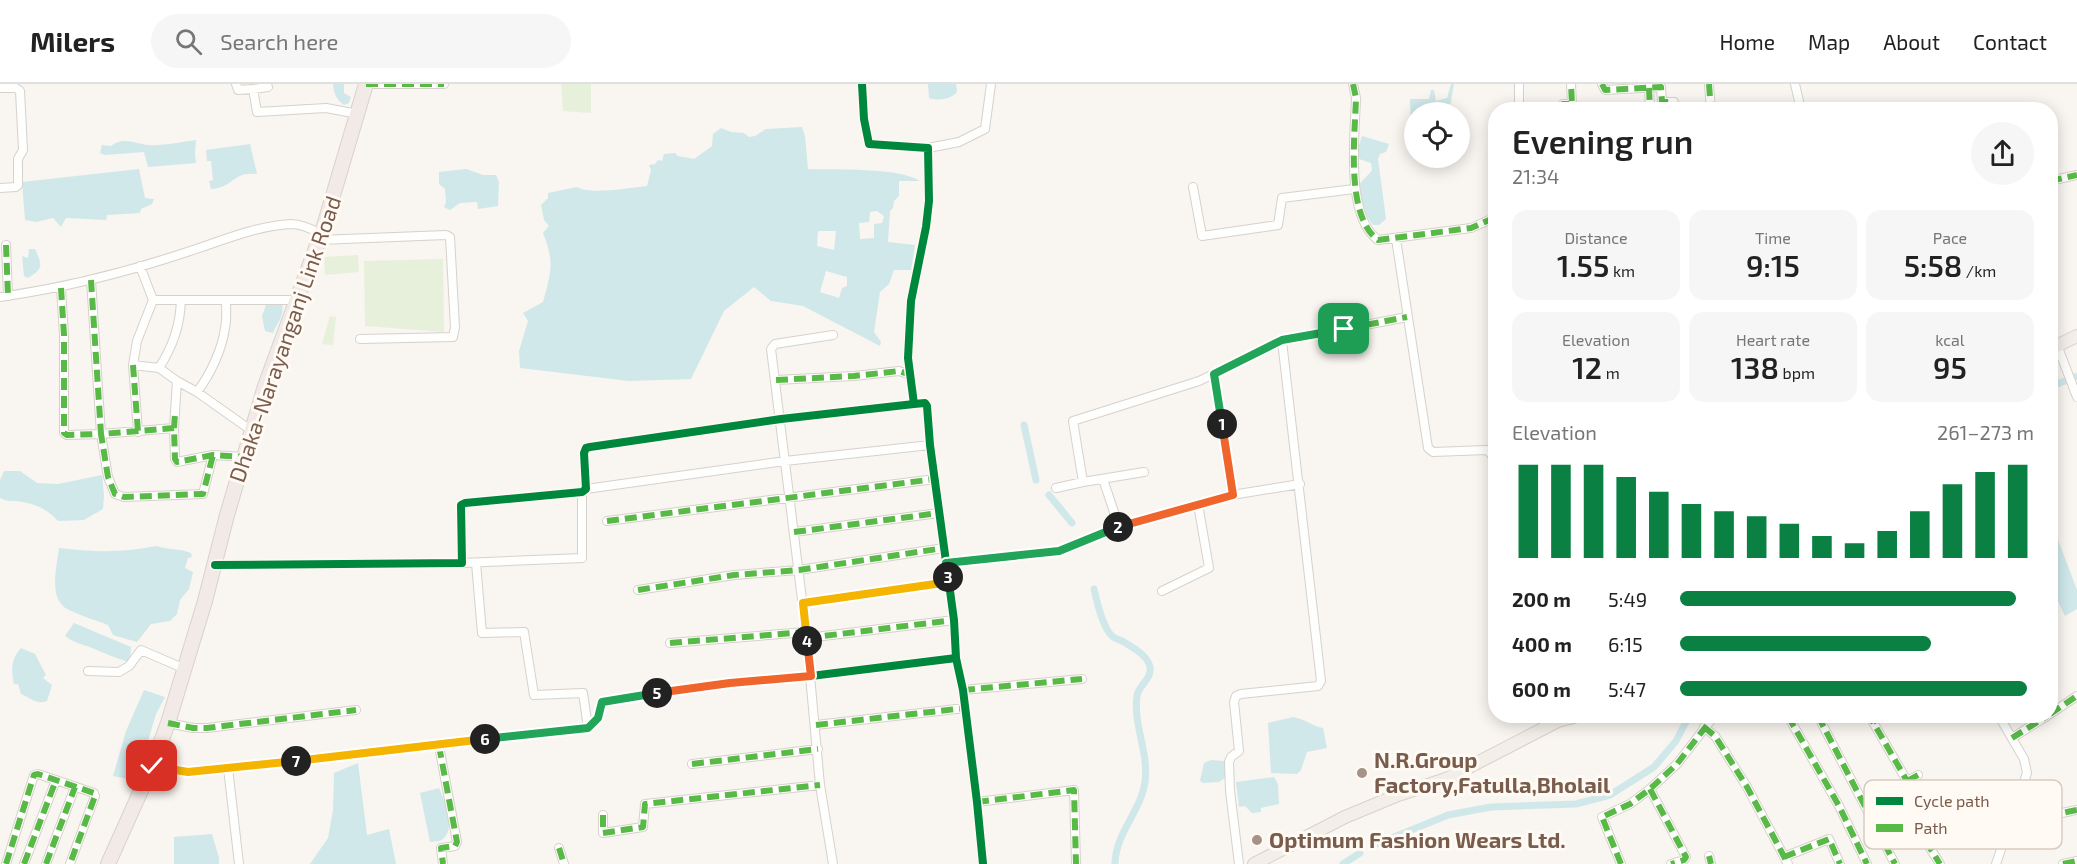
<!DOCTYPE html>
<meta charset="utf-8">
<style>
body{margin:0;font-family:"Exo 2",sans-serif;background:#f6f6f6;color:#222;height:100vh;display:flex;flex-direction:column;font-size:22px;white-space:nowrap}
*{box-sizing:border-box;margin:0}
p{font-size:20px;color:#767676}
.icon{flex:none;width:33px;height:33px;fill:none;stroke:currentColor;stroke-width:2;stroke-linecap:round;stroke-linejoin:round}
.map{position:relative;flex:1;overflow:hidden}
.details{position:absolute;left:1488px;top:18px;width:570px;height:621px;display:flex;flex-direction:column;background:#fff;border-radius:24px;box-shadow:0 3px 15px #0003}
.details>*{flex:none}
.fabs{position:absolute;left:1404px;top:18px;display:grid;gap:12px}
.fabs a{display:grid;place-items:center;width:66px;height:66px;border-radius:50%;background:#fff;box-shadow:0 3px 15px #0003;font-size:30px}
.pin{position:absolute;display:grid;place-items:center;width:51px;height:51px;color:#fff;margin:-26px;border-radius:12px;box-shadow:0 3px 9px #0006}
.km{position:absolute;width:30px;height:30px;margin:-15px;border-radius:50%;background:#222;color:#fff;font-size:16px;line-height:30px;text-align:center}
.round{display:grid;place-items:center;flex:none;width:63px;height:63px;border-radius:32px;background:#f6f6f6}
.overview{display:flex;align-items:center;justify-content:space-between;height:102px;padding:0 24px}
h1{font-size:33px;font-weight:600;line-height:45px}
.figures{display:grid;grid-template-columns:repeat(3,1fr);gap:9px;height:102px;padding:6px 24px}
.figures div{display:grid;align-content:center;border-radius:15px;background:#f6f6f6;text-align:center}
.figures b{font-size:30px;font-weight:600}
.figures small{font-size:16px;font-weight:400}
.figures p{font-size:16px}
.chart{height:168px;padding:12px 24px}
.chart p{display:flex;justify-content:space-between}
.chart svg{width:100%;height:108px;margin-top:6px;stroke:#0b8043;stroke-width:6}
ul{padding:0 24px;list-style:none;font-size:20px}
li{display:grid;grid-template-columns:96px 72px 1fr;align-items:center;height:45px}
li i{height:15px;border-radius:8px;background:#0b8043}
header{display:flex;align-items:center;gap:36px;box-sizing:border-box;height:84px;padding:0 30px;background:#fff;border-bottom:2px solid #e0e0e0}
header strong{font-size:28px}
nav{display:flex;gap:33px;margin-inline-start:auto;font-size:21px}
.search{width:420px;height:54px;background:#f6f6f6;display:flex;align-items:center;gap:15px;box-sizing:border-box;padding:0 21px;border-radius:33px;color:#767676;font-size:22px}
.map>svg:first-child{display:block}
.green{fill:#e7f0db}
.water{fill:#d0e8ea;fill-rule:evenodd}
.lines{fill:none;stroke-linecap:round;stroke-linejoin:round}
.canal{stroke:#d0e8ea;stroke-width:7}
.street-casing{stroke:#d7d1cb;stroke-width:10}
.primary-casing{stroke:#dad1cc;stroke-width:14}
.highway-casing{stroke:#dad1cc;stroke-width:16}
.street{stroke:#fefefd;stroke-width:8}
.primary{stroke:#f3eee8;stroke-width:12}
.highway{stroke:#f2eae7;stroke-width:14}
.quiet{stroke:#58b947;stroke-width:6;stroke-dasharray:12 6;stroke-linecap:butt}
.cycleway-casing{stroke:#fffaf3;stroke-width:11}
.cycleway{stroke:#00873e;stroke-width:8}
.split-1-casing{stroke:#fff;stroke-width:12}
.split-2-casing{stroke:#fff;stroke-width:12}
.split-3-casing{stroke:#fff;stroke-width:12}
.split-4-casing{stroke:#fff;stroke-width:12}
.split-5-casing{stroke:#fff;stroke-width:12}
.split-6-casing{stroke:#fff;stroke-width:12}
.split-7-casing{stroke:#fff;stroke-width:12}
.split-8-casing{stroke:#fff;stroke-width:12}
.split-1{stroke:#22a559;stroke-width:8}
.split-2{stroke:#f0652b;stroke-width:8}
.split-3{stroke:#22a559;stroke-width:8}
.split-4{stroke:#f5b400;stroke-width:8}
.split-5{stroke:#f0652b;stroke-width:8}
.split-6{stroke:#22a559;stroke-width:8}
.split-7{stroke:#f5b400;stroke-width:8}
.split-8{stroke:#f5b400;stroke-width:8}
.poi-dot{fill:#a69286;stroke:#fffaf3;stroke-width:2}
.labels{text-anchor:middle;stroke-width:6;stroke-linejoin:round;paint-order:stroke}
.street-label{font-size:22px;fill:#7a5c4d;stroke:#fffaf3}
.poi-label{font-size:22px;font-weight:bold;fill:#7a5c4d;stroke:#fffaf3;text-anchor:start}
.key{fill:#fffaf3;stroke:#d7cbc1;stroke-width:1.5}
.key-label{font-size:16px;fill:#7a5c4d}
</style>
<header>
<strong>Milers</strong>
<div class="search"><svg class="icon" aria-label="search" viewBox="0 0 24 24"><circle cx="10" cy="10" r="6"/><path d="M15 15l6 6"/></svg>Search here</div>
<nav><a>Home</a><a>Map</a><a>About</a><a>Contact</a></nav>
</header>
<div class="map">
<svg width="2077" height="780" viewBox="0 0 2077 780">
<rect width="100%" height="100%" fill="#f9f5f0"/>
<path class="green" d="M561,0H591V29L563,27Z
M358,171L359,188L325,191L324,173Z
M443,175L444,248L365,242L364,177Z
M330,232L336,233L333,261L322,260Z"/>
<path class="water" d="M333,0H344V9L351,13L349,19L344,21C336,15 334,10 333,0Z
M928,0H956L957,8C950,16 938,17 929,14Z
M1451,0H1454L1449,28H1414V51L1411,52L1410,15H1429L1431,6H1434L1436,17L1447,14Z
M802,43L805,52L808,85C836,86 898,83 920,97H899V112L894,117L893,124L890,127L888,158L915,161L911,186H894L889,200L880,208L874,248L881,258L880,262L803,222L771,217L754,203L724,227L691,295L629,297L520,284L519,267L528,237L523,229L543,218C551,188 555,179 543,149L549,142L544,136L541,121L548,114V109L577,103C591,111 629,104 647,102L651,86L649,81L655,80L658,76L662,77L664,70L675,69L678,72L694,75L712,62L713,50L721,44L731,48L744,49L749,53L755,52L766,45ZM877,127L884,132L882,139L874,140V154L860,155L859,139L869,138L870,128ZM818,147H836L834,166L817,162ZM826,187L847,193V202L842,204L839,214L820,208Z
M1362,52L1389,60L1386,68L1380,70L1378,75L1386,135L1379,141H1373C1367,133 1353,110 1359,101C1362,96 1368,92 1372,86L1371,79L1359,75V61Z
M196,56L195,70L196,79L148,83L144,68L105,71L100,69L102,61L111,62C124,52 135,60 148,61C163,62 181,58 196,56Z
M250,60L257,90C232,87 235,103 211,105L209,97L213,96L211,77H207L206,66Z
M139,85L145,114L154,115L152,120L141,125L140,129L107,131L106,136L66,134L61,143L53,134L36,138L25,136L22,98Z
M466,85L483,91H496L499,98L498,122L478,125L477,118L460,119L450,126L444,123L446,118L445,105L439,100V88Z
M29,165H35C43,182 43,185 28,194L24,192L22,172L28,174Z
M271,218L282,219C285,232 277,239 273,249L265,247L262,232L266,221Z
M4,387H20L37,399L58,400L102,391L104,411L103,425L84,436L58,437C46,424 32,418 14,417C8,417 6,417 0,414V396Z
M2057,453L2077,506V525L2065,532L2051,503V456Z
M156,462C168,466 179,464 191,469L192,473L188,474L185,484L193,488L189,505L180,516L177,530L170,537L151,540L137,558L113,551L108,541C98,537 72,529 64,523C49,511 57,481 59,464C92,468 123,469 156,462Z
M74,539L131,563L130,578C116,575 105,569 92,564C82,560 74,559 65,552Z
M21,564L35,570L46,591L43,594L52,601L47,617C36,621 31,614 21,610L18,600H14C11,586 11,575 21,564Z
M144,606L165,613L156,630L139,688L132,696L113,692L126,647Z
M1293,633C1305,635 1312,642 1323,644L1327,664L1307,668L1301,686L1297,690L1271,689L1268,639Z
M1211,676L1224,677L1226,693L1219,698L1203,699L1200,697L1204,679Z
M358,679L367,751L389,745L396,780H310L328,754L333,726L334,689Z
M1274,693L1278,700L1279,720L1261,724V728L1252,729L1245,722L1239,723L1236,698Z
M439,704C445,717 455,744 444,754C441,758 435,757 430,758L420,709Z
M212,750L219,774V780H174V753Z"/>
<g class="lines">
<path class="canal" d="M2050,303L2077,292
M1024,341L1036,396
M1049,411L1072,439
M1094,505C1097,518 1102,542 1112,552C1115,555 1121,556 1124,558C1134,564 1148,572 1150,583C1152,596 1138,601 1137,612C1133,641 1149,668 1145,698C1141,727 1115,750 1115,780
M1377,760L1448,731L1491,723L1576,720L1610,711L1654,683L1676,657L1689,632
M1343,780L1360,769"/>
<defs>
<path id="street" d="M236,0L238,6L253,5L257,28L326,24L358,30
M366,0H444
M862,0L864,35L869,60L928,64L929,117L926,143L911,217L908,274L914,320L925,319L927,322L930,361L954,536L956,574L963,606L977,718L983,780
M1353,0L1356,14C1355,51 1345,132 1378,156L1471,144L1496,133
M1602,0L1605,6L1661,3L1662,18H1674L1675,26
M1709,0L1711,26
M1795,0L1801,26
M0,4H16L20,7L23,66L18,75V101L16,103L0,104
M1649,4L1650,26
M253,5L268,3
M1519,26V0
M1563,26V20H1572L1571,0
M928,64L959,58L985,45L991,0
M2050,97L2077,91
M1193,103L1202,152L1278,141L1282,114L1354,105
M1396,155L1428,364L1433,368L1487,366L1492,371L1496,386
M319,156L446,151L450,153L455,243L453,253L360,255
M6,161L8,212
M140,182L153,216H296
M91,196L101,350L174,344L175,375L177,378L213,371L244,373
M61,204L64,251V349L67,351L101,350L108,393L115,410L124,413L203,410L213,371
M0,213C63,204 124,189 184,169C219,158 254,142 291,140C302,140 312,145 321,150
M2057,261L2077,313
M133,281L159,284L177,297
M159,284C173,262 180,242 181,216
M1214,290L1232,411
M776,296L854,292L899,287L908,290
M197,308C210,291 222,266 225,244C227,235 226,225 226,216
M174,344L177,297L197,308L252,347
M138,348L133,281L137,257L153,216
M1144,388L1083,398L1073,337L1199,297L1282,257L1407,233
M1103,395L1119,443L1232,411L1300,400
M1056,404L1083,398
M586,405L785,377L930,361
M607,437L935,395
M794,448L939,429
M462,479L582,474V408
M476,479L482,549L524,548L534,611L583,609L588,644
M946,479L1059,467L1119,443
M215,481L462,479L461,421L465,419L582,408L586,405L584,369L586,364L590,363L781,335L914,320
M638,506L734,491L799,486L944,464
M1162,507L1209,484L1198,420
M803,519L949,498
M807,554L954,536
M670,559L806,548
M88,587L119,588L129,582L141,566L185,585
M963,606L1082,595
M2050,630L2077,612
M1788,632L1839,722L1867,780
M1818,632L1895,780
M1882,632L1873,638L1907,697
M168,639L193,644H207L356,626
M816,641L965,624
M1704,643L1715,652L1747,703L1788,780
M2012,654L2047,632
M439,662L457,758L455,762L441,764L443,780
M692,680L818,665
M152,682L188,688L439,662L588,644L598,635L602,618L607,616L697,602L811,592L956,574
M228,684L239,780
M1918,691L1893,705L1940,780
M1650,705L1686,773L1684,776L1671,780
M977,718L1074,706L1076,780
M603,731V749L643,743L645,720L820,701
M2012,733C2031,740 2057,729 2077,726
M559,764L564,780
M1709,772L1711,780
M1784,773L1829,755L1840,780
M6,780L34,691L38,690L94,709L95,712L70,780
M24,780L56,696
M46,780L75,703
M833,780L820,701L806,548L771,265L775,260L833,251
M1239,780L1230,707L1229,678L1231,673L1239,667L1234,618L1236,612L1241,610L1318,602L1321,597L1282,257
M1621,780L1602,733L1630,720L1650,705L1677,680L1714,632
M1996,780L2027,689L2024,675L1999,632
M2063,780L2077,777"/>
<path id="primary" d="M2050,265L2077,252
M1254,780L1345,733L1398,711L1446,695L1558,637L1577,632"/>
<path id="highway" d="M108,780L152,682L168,639L205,517L227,431L265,302L324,142L366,0"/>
</defs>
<use href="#street" class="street-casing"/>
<use href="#primary" class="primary-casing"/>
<use href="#highway" class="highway-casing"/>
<use href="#street" class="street"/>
<use href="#primary" class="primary"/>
<use href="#highway" class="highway"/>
<path class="quiet" d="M366,0H444
M1353,0L1356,14C1355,51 1345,132 1378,156L1471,144L1496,133
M1602,0L1605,6L1661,3L1662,18H1674L1675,26
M1709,0L1711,26
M1649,4L1650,26
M1563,26V20H1572L1571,0
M2050,97L2077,91
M6,161L8,212
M91,196L101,350L174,344L175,375L177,378L213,371L244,373
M61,204L64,251V349L67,351L101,350L108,393L115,410L124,413L203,410L213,371
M133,281L138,348
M1214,290L1282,257L1407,233
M776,296L854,292L899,287L908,290
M174,344L175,330
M607,437L935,395
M794,448L939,429
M638,506L734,491L799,486L944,464
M803,519L949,498
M807,554L954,536
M670,559L806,548
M963,606L1082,595
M2050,630L2077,612
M1788,632L1839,722L1867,780
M1818,632L1895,780
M1882,632L1873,638L1907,697
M168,639L193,644H207L356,626
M816,641L965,624
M1704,643L1715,652L1747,703L1788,780
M2012,654L2047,632
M439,662L457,758L455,762L441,764L443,780
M692,680L818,665
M1918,691L1893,705L1940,780
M1650,705L1686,773L1684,776L1671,780
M977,718L1074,706L1076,780
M603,731V749L643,743L645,720L820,701
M2012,733C2031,740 2057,729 2077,726
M559,764L564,780
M1709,772L1711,780
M1784,773L1829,755L1840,780
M6,780L34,691L38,690L94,709L95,712L70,780
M24,780L56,696
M46,780L75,703
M1621,780L1602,733L1630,720L1650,705L1677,680L1714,632
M2063,780L2077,777"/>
<defs>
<path id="cycleway" d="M862,0L864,35L869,60L928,64L929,117L926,143L911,217L908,274L914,320L925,319L927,322L930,361L954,536L956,574L963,606L977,718L983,780
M215,481L462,479L461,421L465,419L582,408L586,405L584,369L586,364L590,363L781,335L914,320
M152,682L188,688L439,662L588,644L598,635L602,618L607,616L697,602L811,592L956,574"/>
</defs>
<use href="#cycleway" class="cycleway-casing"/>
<use href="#cycleway" class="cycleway"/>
</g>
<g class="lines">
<defs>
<path id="split-1" d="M1222,340L1214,290L1282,256L1344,245"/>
<path id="split-2" d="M1118,443L1233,411L1222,340"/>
<path id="split-3" d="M948,493L946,479L1059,467L1118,443"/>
<path id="split-4" d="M807,557L803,519L949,498L948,493"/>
<path id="split-5" d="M657,609L730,599L811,592L807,557"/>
<path id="split-6" d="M485,655L588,644L598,634L602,618L657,609"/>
<path id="split-7" d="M296,677L485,655"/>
<path id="split-8" d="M152,682L188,688L296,677"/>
</defs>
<use href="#split-1" class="split-1-casing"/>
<use href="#split-2" class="split-2-casing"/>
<use href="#split-3" class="split-3-casing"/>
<use href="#split-4" class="split-4-casing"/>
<use href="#split-5" class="split-5-casing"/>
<use href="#split-6" class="split-6-casing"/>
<use href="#split-7" class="split-7-casing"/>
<use href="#split-8" class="split-8-casing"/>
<use href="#split-1" class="split-1"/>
<use href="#split-2" class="split-2"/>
<use href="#split-3" class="split-3"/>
<use href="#split-4" class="split-4"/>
<use href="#split-5" class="split-5"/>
<use href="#split-6" class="split-6"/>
<use href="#split-7" class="split-7"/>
<use href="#split-8" class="split-8"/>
</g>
<g class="poi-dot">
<circle cx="1362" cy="689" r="6"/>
<circle cx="1257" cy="756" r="6"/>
</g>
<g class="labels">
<g class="street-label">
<text transform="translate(285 255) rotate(-71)" y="8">Dhaka-Narayanganj Link Road</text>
</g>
<g class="poi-label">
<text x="1374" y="684">N.R.Group<tspan x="1374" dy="25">Factory,Fatulla,Bholail</tspan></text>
<text x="1269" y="764">Optimum Fashion Wears Ltd.</text>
</g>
</g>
<rect x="1864" y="696" width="198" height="69" rx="9" class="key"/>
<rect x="1876" y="713" width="27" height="8" fill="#00873e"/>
<rect x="1876" y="740" width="27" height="8" fill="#58b947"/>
<g class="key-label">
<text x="1914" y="723">Cycle path</text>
<text x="1914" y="750">Path</text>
</g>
</svg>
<div class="fabs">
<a><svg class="icon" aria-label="locate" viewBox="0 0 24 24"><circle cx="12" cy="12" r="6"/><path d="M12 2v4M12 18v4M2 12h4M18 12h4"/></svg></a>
</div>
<div class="pin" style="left:1344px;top:245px;background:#1e9e55"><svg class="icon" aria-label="arrive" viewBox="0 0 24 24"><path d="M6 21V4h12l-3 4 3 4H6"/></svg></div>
<div class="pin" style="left:152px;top:682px;background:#d93025"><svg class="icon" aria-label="check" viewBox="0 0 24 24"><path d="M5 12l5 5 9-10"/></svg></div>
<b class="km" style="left:1222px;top:340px">1</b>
<b class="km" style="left:1118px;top:443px">2</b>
<b class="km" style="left:948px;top:493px">3</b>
<b class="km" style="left:807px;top:557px">4</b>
<b class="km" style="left:657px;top:609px">5</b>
<b class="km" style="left:485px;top:655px">6</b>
<b class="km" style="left:296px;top:677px">7</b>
<section class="details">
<div class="overview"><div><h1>Evening run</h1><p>21:34</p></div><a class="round"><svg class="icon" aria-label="share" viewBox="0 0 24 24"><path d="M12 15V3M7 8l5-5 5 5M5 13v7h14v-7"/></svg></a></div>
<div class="figures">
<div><p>Distance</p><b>1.55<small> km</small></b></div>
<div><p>Time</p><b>9:15</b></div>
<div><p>Pace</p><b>5:58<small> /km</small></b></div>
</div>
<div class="figures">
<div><p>Elevation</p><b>12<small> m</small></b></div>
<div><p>Heart rate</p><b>138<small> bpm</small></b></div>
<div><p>kcal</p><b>95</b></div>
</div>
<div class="chart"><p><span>Elevation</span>261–273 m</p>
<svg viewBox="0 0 160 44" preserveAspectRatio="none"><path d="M5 44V6M15 44V6M25 44V6M35 44V11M45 44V17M55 44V22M65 44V25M75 44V27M85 44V30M95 44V35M105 44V38M115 44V33M125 44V25M135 44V14M145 44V9M155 44V6"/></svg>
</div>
<ul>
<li><b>200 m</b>5:49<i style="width:95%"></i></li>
<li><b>400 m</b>6:15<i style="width:71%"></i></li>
<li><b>600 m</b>5:47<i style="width:98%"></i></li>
</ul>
</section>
</div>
